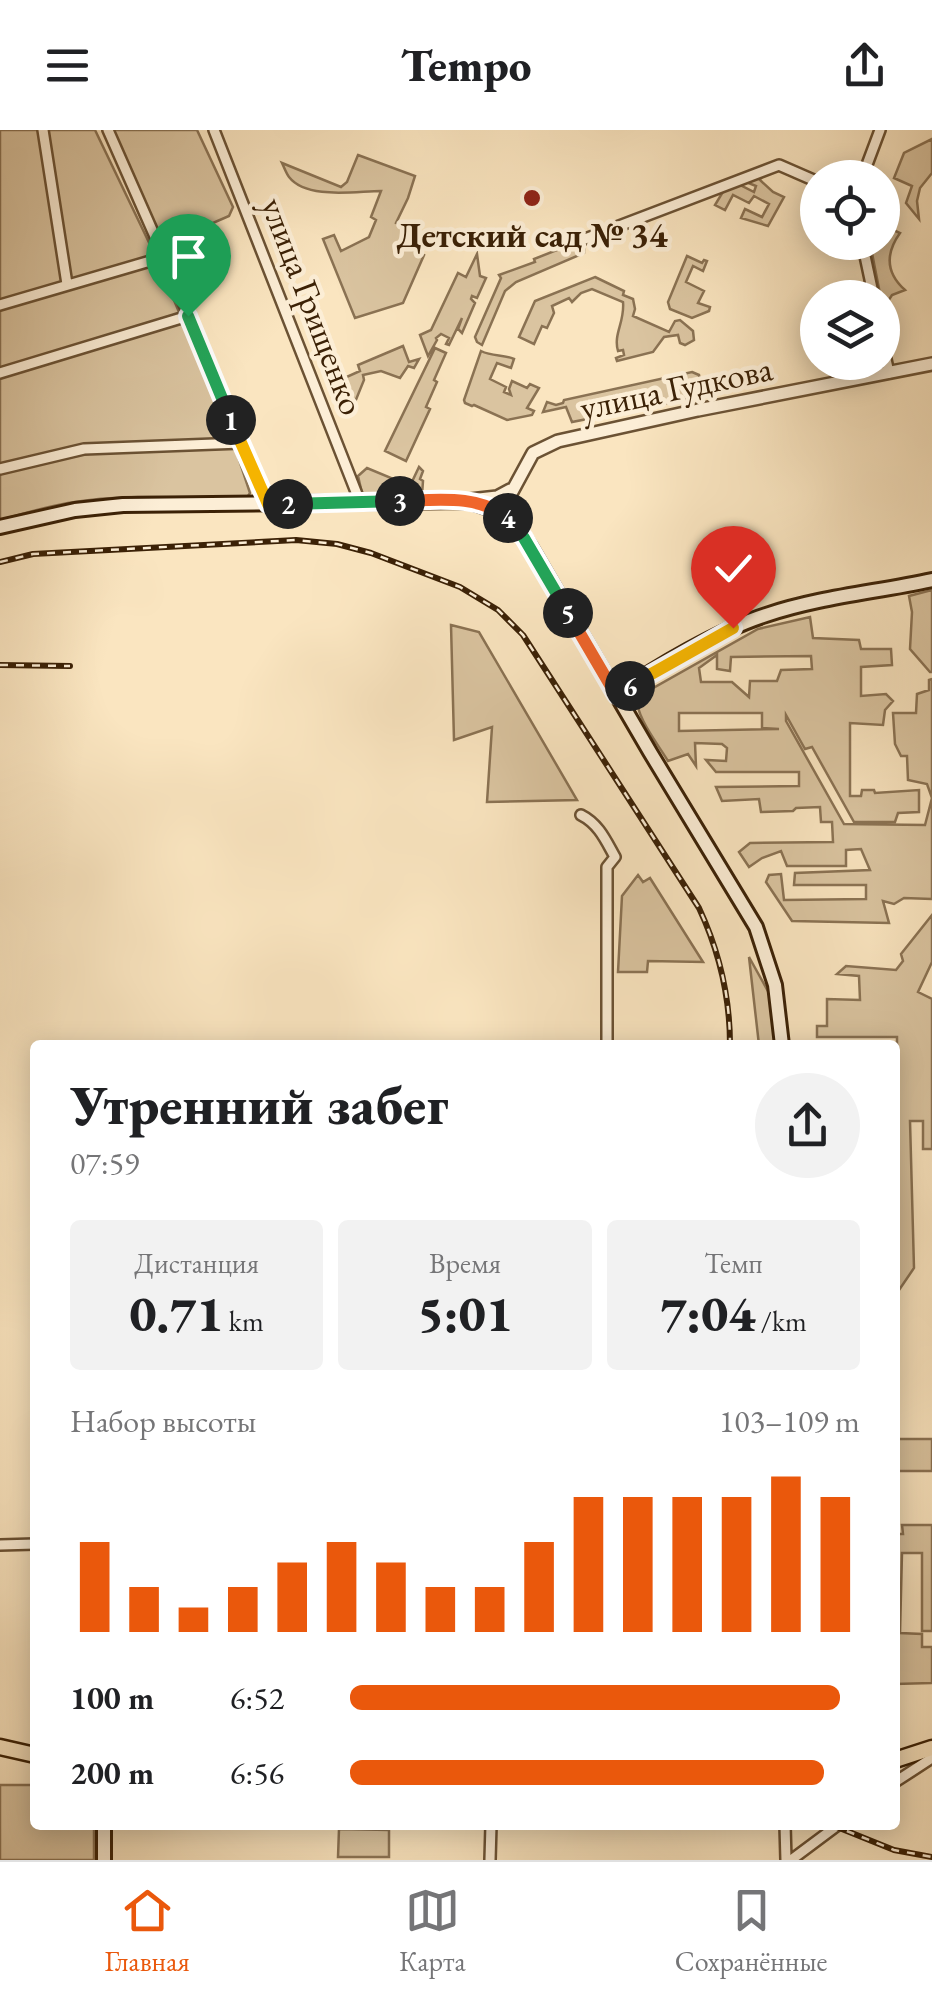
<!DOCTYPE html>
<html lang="ru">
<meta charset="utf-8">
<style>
body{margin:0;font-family:"EB Garamond",serif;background:#f2f2f2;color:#202124;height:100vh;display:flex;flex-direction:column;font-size:38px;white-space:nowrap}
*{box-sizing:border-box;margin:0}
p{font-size:32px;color:#757577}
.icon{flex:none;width:55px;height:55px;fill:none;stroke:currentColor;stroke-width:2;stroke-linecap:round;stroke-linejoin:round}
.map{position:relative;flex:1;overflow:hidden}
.panel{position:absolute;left:30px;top:910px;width:870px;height:790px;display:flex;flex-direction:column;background:#fff;border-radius:10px;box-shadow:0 5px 25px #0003}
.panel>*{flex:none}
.buttons{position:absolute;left:800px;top:30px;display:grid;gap:20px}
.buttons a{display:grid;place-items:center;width:100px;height:100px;border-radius:50%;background:#fff;box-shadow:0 5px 25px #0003;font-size:50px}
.pin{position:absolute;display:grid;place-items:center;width:85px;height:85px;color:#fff;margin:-102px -42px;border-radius:50% 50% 50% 0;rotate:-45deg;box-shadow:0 0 10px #0007}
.pin .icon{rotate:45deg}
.km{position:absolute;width:50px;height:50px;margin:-25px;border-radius:50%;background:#222;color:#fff;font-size:28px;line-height:50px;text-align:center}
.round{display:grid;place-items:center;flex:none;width:105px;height:105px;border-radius:52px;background:#f2f2f2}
.head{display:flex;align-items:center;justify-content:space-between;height:170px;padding:0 40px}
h1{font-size:55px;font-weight:800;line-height:75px}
.metrics{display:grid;grid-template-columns:repeat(3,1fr);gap:15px;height:170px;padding:10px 40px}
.metrics div{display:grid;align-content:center;border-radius:10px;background:#f2f2f2;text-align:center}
.metrics b{font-size:50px;font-weight:800}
.metrics small{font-size:28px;font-weight:400}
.metrics p{font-size:28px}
.chart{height:280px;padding:20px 40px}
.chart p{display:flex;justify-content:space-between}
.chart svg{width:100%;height:180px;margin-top:10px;stroke:#ea580c;stroke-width:6}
ul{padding:0 40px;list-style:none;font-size:32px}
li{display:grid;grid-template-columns:160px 120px 1fr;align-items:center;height:75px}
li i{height:25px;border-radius:12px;background:#ea580c}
header{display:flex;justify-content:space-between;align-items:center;height:130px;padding:0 40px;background:#fff;font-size:45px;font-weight:800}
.tabs{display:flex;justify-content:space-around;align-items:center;height:140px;border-top:2px solid #e0e0e0;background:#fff;font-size:28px;color:#757577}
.tabs a{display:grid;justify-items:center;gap:5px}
.tabs .current{color:#ea580c}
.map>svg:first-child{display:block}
.green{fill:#dac4a0;stroke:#8a7253;stroke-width:2.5;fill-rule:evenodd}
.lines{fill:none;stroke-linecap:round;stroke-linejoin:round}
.minor-casing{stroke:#6b5234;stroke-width:14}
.tertiary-casing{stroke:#6b5234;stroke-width:16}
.secondary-casing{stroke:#3b2106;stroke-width:18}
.primary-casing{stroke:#3b2106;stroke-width:19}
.minor{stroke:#fceed6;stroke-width:9}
.tertiary{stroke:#fceed6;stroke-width:11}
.secondary{stroke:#fceed6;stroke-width:12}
.primary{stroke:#fae5c0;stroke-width:14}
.rail-casing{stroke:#3b2106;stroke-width:6}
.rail{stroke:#fceed6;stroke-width:2.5;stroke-dasharray:8;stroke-linecap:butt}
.split-1-casing{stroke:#fff;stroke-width:20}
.split-2-casing{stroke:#fff;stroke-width:20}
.split-3-casing{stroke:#fff;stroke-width:20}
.split-4-casing{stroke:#fff;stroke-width:20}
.split-5-casing{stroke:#fff;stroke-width:20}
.split-6-casing{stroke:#fff;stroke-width:20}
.split-7-casing{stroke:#fff;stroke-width:20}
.split-1{stroke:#22a559;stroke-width:12}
.split-2{stroke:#f5b400;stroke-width:12}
.split-3{stroke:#22a559;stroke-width:12}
.split-4{stroke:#f0652b;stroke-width:12}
.split-5{stroke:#22a559;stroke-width:12}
.split-6{stroke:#f0652b;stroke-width:12}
.split-7{stroke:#f5b400;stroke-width:12}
.poi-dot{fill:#8f2418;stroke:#fceed6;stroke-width:4}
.labels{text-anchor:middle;stroke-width:9;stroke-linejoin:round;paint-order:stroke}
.poi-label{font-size:35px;font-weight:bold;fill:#3b2106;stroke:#fceed6}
.street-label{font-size:35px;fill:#3b2106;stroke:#fceed6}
</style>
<header><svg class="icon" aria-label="menu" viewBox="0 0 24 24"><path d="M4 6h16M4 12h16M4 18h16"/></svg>Tempo<svg class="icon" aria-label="share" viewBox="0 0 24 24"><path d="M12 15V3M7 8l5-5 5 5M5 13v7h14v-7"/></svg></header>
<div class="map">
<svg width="932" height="1730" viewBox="0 0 932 1730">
<rect width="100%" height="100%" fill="#fae5c0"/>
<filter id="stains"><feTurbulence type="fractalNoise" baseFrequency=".002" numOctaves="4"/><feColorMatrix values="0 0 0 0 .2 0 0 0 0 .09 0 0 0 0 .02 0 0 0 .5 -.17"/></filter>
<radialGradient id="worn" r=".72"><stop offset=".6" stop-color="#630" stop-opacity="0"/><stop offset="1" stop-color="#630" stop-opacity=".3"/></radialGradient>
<path class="green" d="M0,0H95L155,125L232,308L250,363L246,369C187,368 126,363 68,373C45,377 22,384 0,390Z
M108,0H197L233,77L229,86L160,116Z
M932,9V43L920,58L917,71L919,89L906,73L912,56L894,48L904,23Z
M358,25L415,46L408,68L396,93L413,101L409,118L424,125L403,173L355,188L323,109L334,105L341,121L369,107L376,90L371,87L381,61C356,61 307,70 289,47C286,43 284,37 282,33L341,57L347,52Z
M765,40L760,50L773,62L784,67L768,96L741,88L745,79L762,87L769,74L754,66L749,73L733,65L725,80L715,75L727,55L734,52L754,62L756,56L741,50Z
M883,88L893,93L891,99L900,103C885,124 886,143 905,160L892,165L883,179L870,113L882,112Z
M585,109L584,123L516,152L505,161L482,215L477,212L475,207L501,148L499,145L535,132L534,129Z
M477,124L480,146L486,148L477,168L472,166L471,169L475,173L462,203L458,199L462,188L449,215L446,214L449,208L441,204L436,208L437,210L428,226L420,205L431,200L458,143L466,147Z
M687,126L702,133L704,130L707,131L703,141L693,136L686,152L704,161L698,173L710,177L709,181L692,188L670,179L668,172Z
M595,147L624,161L623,165L633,169L635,179L633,186L669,202L675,191L680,190L693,201L694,210L685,215L680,213L678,205L664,207L653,222L617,231L616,228L624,225L623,220L618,221C613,204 625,192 623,172L592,159L581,163L572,172L569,168L552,176L554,183L547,198L542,196L534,214L519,207L535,171Z
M403,216L409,232L419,229L414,238L408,236L400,248L381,241L363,245L364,250L353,277L342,272L333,253L360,241L358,235Z
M435,218L446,223L434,250L437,252L426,277L430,279L406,331L385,321Z
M481,221C493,227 503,224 514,229L511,238L497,233L490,249L506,257L504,262L511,265L509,259L512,251L527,258L530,254L539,258L527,278L534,281L532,285L507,290L474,275L472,276L465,273L464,270Z
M692,242L699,245L703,266L572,292L566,277L543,282L547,272L556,275L563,273L564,270Z
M419,337L423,341L420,349L423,351L422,365L376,366L362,363L358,346L367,338L410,356Z
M932,460V542H930L910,519L912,482L909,466Z
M810,487L813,508L859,510L861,519H891L892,535L861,537V566L886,564L893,571L885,580L883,595L850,593V666H861L862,660H874L875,663L919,660V682L898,683L895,692H854L812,617L805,619L786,585V591L844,694L925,695L932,668V769L904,768L894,774L883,771L889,793L792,791L766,752L769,745L781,744L784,770L866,769V755H794L795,743L870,740L861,719L846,720V736H787L781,721L762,728L749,737L739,722L750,713L833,712L832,692H821L820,677L796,678L793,681L761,682L759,669L722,671L716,657L799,656V642H716L706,630L726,631L727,618L722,614L695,613L696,636L688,624L668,631C656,611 636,588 636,564L646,562L758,499ZM717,525V539L730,541L731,527L811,526L812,539L781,540L777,551H750L749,567L732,552H701L699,538ZM679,583H762V598L779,599L679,601Z
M451,495L479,502L577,670L487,672L492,597L454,610Z
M932,549V668L927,654L908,650L907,626H901L895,614L893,583H916L917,564L929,560V550Z
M638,745L643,752L650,748L703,832L648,831L647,842H618L622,766Z
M932,785V832L918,862L932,869V1019H923V991H910L914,1138L895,1166V973L897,972L895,920H897V907H817V896H827V869L860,870L859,846L837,844L846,836L896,840L903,831L901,824Z
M749,827L779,881L782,915H759Z
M895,1309H932V1341H895Z
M902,1395H932V1501H922V1423H902L900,1503L922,1504V1517H932V1553L895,1554V1521L898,1519L895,1517V1404H903Z
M0,1655H35V1695H94V1730H0Z
M339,1699L389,1700V1727H338Z"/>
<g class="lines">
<defs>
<path id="minor" d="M43,0L67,154
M108,0L164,127L268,374
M214,0L360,372
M862,48L880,0
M585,109L779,35L818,52
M862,112L874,168
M0,175L164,127
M882,211L889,243
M0,243L188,186
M0,339L84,319L241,313
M581,685C599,694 606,711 615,727L607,737V915
M0,1415L35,1414
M895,1652L932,1628
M785,1695L786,1730
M490,1730L491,1695
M791,1730L838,1695"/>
<path id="tertiary" d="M470,370L497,367L510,360
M501,382L533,323L558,311L698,280L932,234"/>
<path id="secondary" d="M0,397L75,380L123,375L467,371C501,380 513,389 531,418L650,622L756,797L775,855L782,915
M616,565C656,537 719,500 766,485C819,467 877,462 932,450
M104,1730V1695"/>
<path id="primary" d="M0,1617L35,1625
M895,1630L932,1618"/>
</defs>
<use href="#minor" class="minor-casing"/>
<use href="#tertiary" class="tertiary-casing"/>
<use href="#secondary" class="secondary-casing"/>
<use href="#primary" class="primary-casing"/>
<use href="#minor" class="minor"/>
<use href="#tertiary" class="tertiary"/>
<use href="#secondary" class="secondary"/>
<use href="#primary" class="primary"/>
<defs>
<path id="rail" d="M0,432L33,424L296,410L337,414L371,423L460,457L498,480L523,505L699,778C720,823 730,866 730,915
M0,535L70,536
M832,1695L894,1720L932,1727"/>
</defs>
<use href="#rail" class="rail-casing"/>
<use href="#rail" class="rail"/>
</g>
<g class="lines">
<defs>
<path id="split-1" d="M188,186L231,290"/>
<path id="split-2" d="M231,290L268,374H288"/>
<path id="split-3" d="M288,374L400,371"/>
<path id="split-4" d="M400,371C437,370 478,364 508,388"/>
<path id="split-5" d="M508,388L524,408L568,483"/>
<path id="split-6" d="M568,483L616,565L630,556"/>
<path id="split-7" d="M630,556L733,498"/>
</defs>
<use href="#split-1" class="split-1-casing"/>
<use href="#split-2" class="split-2-casing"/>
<use href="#split-3" class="split-3-casing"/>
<use href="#split-4" class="split-4-casing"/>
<use href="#split-5" class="split-5-casing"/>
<use href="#split-6" class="split-6-casing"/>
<use href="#split-7" class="split-7-casing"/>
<use href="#split-1" class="split-1"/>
<use href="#split-2" class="split-2"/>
<use href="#split-3" class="split-3"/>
<use href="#split-4" class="split-4"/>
<use href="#split-5" class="split-5"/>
<use href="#split-6" class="split-6"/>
<use href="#split-7" class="split-7"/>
</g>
<circle class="poi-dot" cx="532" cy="68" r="10"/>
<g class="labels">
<g class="poi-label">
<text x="532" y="117">Детский сад № 34</text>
</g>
<g class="street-label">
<text transform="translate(313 176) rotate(69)" y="12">улица Грищенко</text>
<text transform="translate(676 258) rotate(-12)" y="12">улица Гудкова</text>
</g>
</g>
<rect width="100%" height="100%" filter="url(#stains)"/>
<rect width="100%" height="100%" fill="url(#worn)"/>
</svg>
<div class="buttons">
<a><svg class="icon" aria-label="locate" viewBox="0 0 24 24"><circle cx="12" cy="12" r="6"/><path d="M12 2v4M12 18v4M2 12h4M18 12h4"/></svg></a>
<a><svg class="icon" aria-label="layers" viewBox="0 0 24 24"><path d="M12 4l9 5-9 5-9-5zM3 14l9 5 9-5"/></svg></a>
</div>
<div class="pin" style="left:188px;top:186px;background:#1e9e55"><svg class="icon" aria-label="arrive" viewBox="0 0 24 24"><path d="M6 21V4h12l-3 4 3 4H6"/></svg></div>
<div class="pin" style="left:733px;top:498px;background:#d93025"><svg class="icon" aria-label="check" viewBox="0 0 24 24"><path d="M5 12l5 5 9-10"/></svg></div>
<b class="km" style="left:231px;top:290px">1</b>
<b class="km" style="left:288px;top:374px">2</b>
<b class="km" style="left:400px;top:371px">3</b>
<b class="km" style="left:508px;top:388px">4</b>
<b class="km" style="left:568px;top:483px">5</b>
<b class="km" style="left:630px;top:556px">6</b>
<section class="panel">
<div class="head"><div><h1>Утренний забег</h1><p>07:59</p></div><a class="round"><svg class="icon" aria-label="share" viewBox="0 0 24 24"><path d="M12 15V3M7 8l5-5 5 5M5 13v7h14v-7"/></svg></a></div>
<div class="metrics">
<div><p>Дистанция</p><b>0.71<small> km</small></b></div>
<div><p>Время</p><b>5:01</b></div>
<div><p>Темп</p><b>7:04<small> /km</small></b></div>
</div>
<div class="chart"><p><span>Набор высоты</span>103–109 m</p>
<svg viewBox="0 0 160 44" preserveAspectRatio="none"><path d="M5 44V22M15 44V33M25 44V38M35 44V33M45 44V27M55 44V22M65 44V27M75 44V33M85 44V33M95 44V22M105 44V11M115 44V11M125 44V11M135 44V11M145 44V6M155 44V11"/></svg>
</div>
<ul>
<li><b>100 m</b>6:52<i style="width:96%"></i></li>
<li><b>200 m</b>6:56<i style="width:93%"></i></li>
</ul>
</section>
</div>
<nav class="tabs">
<a class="current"><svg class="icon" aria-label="home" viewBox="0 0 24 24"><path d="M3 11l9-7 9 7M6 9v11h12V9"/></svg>Главная</a>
<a><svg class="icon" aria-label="map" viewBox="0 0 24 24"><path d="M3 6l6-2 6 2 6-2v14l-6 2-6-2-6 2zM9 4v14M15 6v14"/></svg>Карта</a>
<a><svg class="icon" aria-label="saved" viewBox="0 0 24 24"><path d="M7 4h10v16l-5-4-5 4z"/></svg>Сохранённые</a>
</nav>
